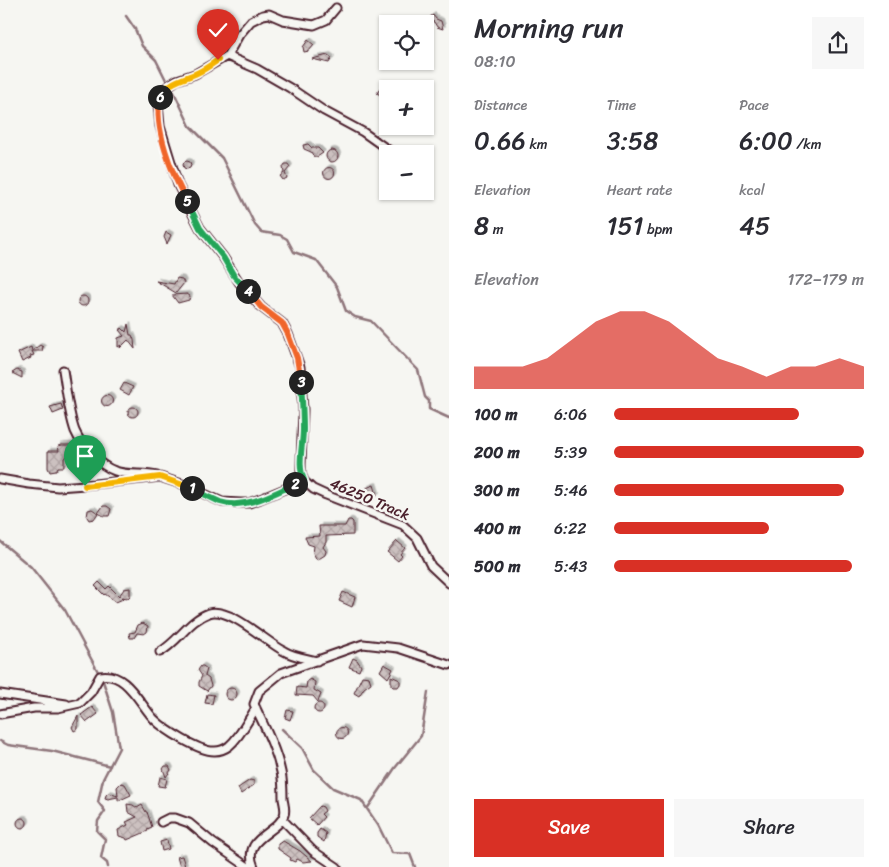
<!DOCTYPE html>
<meta charset="utf-8">
<style>
body{margin:0;font-family:Sriracha,sans-serif;background:#f7f7f7;color:#2b2b33;height:100vh;display:flex;flex-direction:column;font-size:19px;white-space:nowrap}
*{box-sizing:border-box;margin:0}
p{font-size:16px;color:#7c7c81}
.icon{flex:none;width:28px;height:28px;fill:none;stroke:currentColor;stroke-width:2;stroke-linecap:round;stroke-linejoin:round}
.map{position:relative;flex:1;overflow:hidden}
.side{display:flex;flex-direction:column;background:#fff;width:440px}
.side>*{flex:none}
.fabs{position:absolute;left:379px;top:15px;display:grid;gap:10px}
.fabs a{display:grid;place-items:center;width:55px;height:55px;border-radius:0px;background:#fff;box-shadow:0 1px 4px #0004;font-size:25px}
.pin{position:absolute;display:grid;place-items:center;width:42px;height:42px;color:#fff;margin:-51px -21px;border-radius:50% 50% 50% 0;rotate:-45deg;box-shadow:0 0 5px #0007}
.pin .icon{rotate:45deg}
.km{position:absolute;width:25px;height:25px;margin:-12px;border-radius:50%;background:#222;color:#fff;font-size:14px;line-height:25px;text-align:center}
.round{display:grid;place-items:center;flex:none;width:52px;height:52px;border-radius:0px;background:#f7f7f7}
.head{display:flex;align-items:center;justify-content:space-between;height:85px;padding:0 25px}
h1{font-size:28px;font-weight:600;line-height:38px}
.figures{display:grid;grid-template-columns:repeat(3,1fr);gap:8px;height:85px;padding:5px 25px}
.figures div{display:grid;align-content:center}
.figures b{font-size:25px;font-weight:600}
.figures small{font-size:14px;font-weight:400}
.figures p{font-size:14px}
.chart{height:140px;padding:10px 25px}
.chart p{display:flex;justify-content:space-between}
.chart svg{width:100%;height:90px;margin-top:5px;fill:#d93025;opacity:.7}
.button{display:flex;gap:10px;margin-top:auto;padding:10px 25px}
.button a{flex:1;height:58px;border-radius:0px;background:#d93025;color:#fff;font-size:20px;font-weight:600;line-height:58px;text-align:center}
.button a+a{background:#f7f7f7;color:#2b2b33}
ul{padding:0 25px;list-style:none;font-size:16px}
li{display:grid;grid-template-columns:80px 60px 1fr;align-items:center;height:38px}
li i{height:12px;border-radius:6px;background:#d93025}
main{display:flex;flex:1;min-height:0}
.map>svg:first-child{display:block}
.lines{fill:none;stroke-linecap:round;stroke-linejoin:round}
.stream{stroke:#8e747a;stroke-width:2.5}
.building{fill:url(#building-cross-hatch);stroke:#4a1f2b;filter:url(#shadow)}
.minor-casing{stroke:#4a1f2b;stroke-width:11}
.minor{stroke:#f6f6f2;stroke-width:7}
.split-1-casing{stroke:#fff;stroke-width:10}
.split-2-casing{stroke:#fff;stroke-width:10}
.split-3-casing{stroke:#fff;stroke-width:10}
.split-4-casing{stroke:#fff;stroke-width:10}
.split-5-casing{stroke:#fff;stroke-width:10}
.split-6-casing{stroke:#fff;stroke-width:10}
.split-7-casing{stroke:#fff;stroke-width:10}
.split-1{stroke:#f5b400;stroke-width:6}
.split-2{stroke:#22a559;stroke-width:6}
.split-3{stroke:#22a559;stroke-width:6}
.split-4{stroke:#f0652b;stroke-width:6}
.split-5{stroke:#22a559;stroke-width:6}
.split-6{stroke:#f0652b;stroke-width:6}
.split-7{stroke:#f5b400;stroke-width:6}
.labels{text-anchor:middle;stroke-width:5;stroke-linejoin:round;paint-order:stroke}
.street-label{font-size:15px;fill:#4a1f2b;stroke:#f6f6f2}
</style>
<main>
<div class="map">
<svg width="449" height="867" viewBox="0 0 449 867">
<defs>
<pattern id="building-cross-hatch" width="8" height="8" patternUnits="userSpaceOnUse" patternTransform="scale(1.25)"><rect width="8" height="8" fill="#ccc1c0"/><path d="M0 0l8 8M0 8l8-8" fill="none" stroke="#b1a5a5"/></pattern>
<filter id="shadow"><feDropShadow dx="2.5" dy="-2.5" stdDeviation="0" flood-color="#0004"/></filter>
</defs>
<rect width="100%" height="100%" fill="#f6f6f2"/>
<filter id="ink" filterUnits="userSpaceOnUse"><feTurbulence type="fractalNoise" baseFrequency=".02" numOctaves="2"/><feDisplacementMap in="SourceGraphic" scale="10" xChannelSelector="R" yChannelSelector="G"/><feConvolveMatrix kernelMatrix="1 2 1 2 8 2 1 2 1" color-interpolation-filters="sRGB"/></filter>
<g filter="url(#ink)">
<g class="lines">
<path class="stream" d="M126,16L135,29L142,46L156,60L167,82
M173,90L190,126L222,158L255,225L261,232L280,235L287,239L294,252L316,260L337,287L346,311L355,317L371,321L418,370L425,397L429,401V409L449,418
M0,541L31,567L65,610L103,681L113,712L119,748L103,779L98,802L105,811L98,821L97,831L105,839L101,858L107,863L108,867
M282,729L302,748L314,770L333,788L361,800L378,825L392,853L410,854L415,867
M0,741L8,745L52,751L110,766
M367,809L395,768L421,736L428,692"/>
</g>
<path class="building" d="M433,15L436,19L441,21L443,29L437,27L434,22L430,21V17Z
M197.5 25a4.5 4.5 0 1 1 9 0a4.5 4.5 0 1 1-9 0Z
M308,40L314,45L309,51L304,52L303,47Z
M328,55L332,58L329,63L312,59Z
M420,83L423,84L430,89H413Z
M382,86L388,90V100L377,93Z
M308,144L312,148H318L323,153L317,157H314L311,152L304,149L303,145Z
M326 156a6 6 0 1 1 12 0a6 6 0 1 1-12 0Z
M183 165a4 4 0 1 1 8 0a4 4 0 1 1-8 0Z
M285,164H288L290,167L285,173L287,178L283,180L280,176L284,173L283,167Z
M323.5 173a5.5 5.5 0 1 1 11 0a5.5 5.5 0 1 1-11 0Z
M166,232L171,235L167,244L164,237Z
M177,278L182,279L184,283L176,293L156,281L174,284Z
M187,294L190,296L189,300L178,303L172,295Z
M78 301a5 5 0 1 1 10 0a5 5 0 1 1-10 0Z
M128,324L130,335H132L134,340L135,349L128,340L120,348L121,345L118,347V338L124,336L119,330L122,328L126,332Z
M40,345L43,347L42,351H32L34,355L30,356L31,358L22,362L18,353L31,347L32,351Z
M17,370L22,372V378L12,373Z
M124,383L133,387L129,395L120,390Z
M101.5 401a5.5 5.5 0 1 1 11 0a5.5 5.5 0 1 1-11 0Z
M61,404L63,410L53,414L50,407Z
M128 412a5 5 0 1 1 10 0a5 5 0 1 1-10 0Z
M62,445H77L82,451L78,452L69,448L70,455L64,458V467H58L56,471L50,472L48,468V451H59L58,446Z
M79.5 466a5.5 5.5 0 1 1 11 0a5.5 5.5 0 1 1-11 0Z
M374,485L377,495L369,498L366,488Z
M103,506H107L111,509L109,516H104L98,513L94,519L89,520L87,517L88,510L92,509L98,513Z
M348,520H351L353,522V535L326,536V542L323,547L326,551L325,555L317,560L313,553L314,546L308,544L305,537L320,536L319,526H345Z
M397,541L405,548L400,554L402,556L398,561L387,552Z
M99,582L106,589L109,586L119,596L124,589L130,588V596L128,598L121,597L123,599L116,602L105,594L104,595L95,586Z
M343,592L355,597L352,607L339,601Z
M143,623L148,626L147,632L144,634L137,633L134,638H130L129,633L135,632L138,625Z
M353,658L357,660L361,666L359,671L349,667Z
M384,664L393,669L388,678L380,671Z
M201,666H203L207,669L205,676L209,679L211,686L207,691L199,686V682L202,676L198,670Z
M362,676L369,677L371,683L364,688L359,696L354,693Z
M391,676L400,680V684L398,687H393L391,685Z
M310,679L315,682L314,690L321,694L318,702L313,696L296,695L297,687L306,688L307,681Z
M225 694a6 6 0 1 1 12 0a6 6 0 1 1-12 0Z
M207,694L214,695L212,704L205,703Z
M314 708a5 5 0 1 1 10 0a5 5 0 1 1-10 0Z
M92,707L98,714L87,722L81,715Z
M287,710L293,711L290,720L285,718Z
M78,716V729L74,731L72,727Z
M336.5 733a5.5 5.5 0 1 1 11 0a5.5 5.5 0 1 1-11 0Z
M165,766H169L171,770L166,777L163,769Z
M160,777L167,779L165,787L158,786Z
M250,780L254,781V785L241,794L238,788Z
M121,783L125,784L131,795L118,801V797L108,799L105,798L106,795L108,793L118,796L117,787Z
M127,804L133,805L137,808L142,805L146,812H147L152,827L147,829L148,831L127,840L126,838L119,836L118,830L128,825L126,822L137,817L128,812Z
M320,806L323,807L325,811L321,814L324,817L317,825L309,818Z
M17 823a5 5 0 1 1 10 0a5 5 0 1 1-10 0Z
M320,829L326,833L324,842L317,837V833Z
M167,840L169,849L162,851L160,842Z
M283,841L300,851L312,861L303,862L297,859L295,862L290,860L291,858L278,849V844Z
M182,856L185,866L180,867L177,857Z"/>
<g class="lines">
<defs>
<path id="minor" d="M336,8L326,20L314,25L283,20L269,14L263,15L251,21L239,35L227,56L195,74L177,80L164,89L158,104L160,126L178,185L200,228L223,257L239,282L261,307L282,323L288,334L300,367L303,410L301,464V474L304,481L313,489L326,495L403,525L417,538L431,566L449,583
M227,56L257,69L290,88L324,111L363,132L394,154
M63,370C66,388 69,415 75,431C82,447 99,465 115,471C129,476 144,472 157,476
M0,479L29,484L58,487L85,485L160,477L185,485L222,502L240,503H249L260,499L304,481
M160,652C178,642 189,620 209,613C229,606 266,642 284,651C294,657 305,658 317,661
M0,694L66,704
M0,714L34,708H58L80,703L91,692L100,676C126,671 139,703 154,719C165,730 200,752 215,751C220,751 225,749 229,746C241,736 248,720 256,708
M282,819L313,851L337,867
M161,822L169,818H175L189,823L213,843L248,867
M254,867C241,837 278,834 284,815C286,810 284,805 283,799C283,790 283,781 281,772C276,748 264,726 254,704L259,691L281,673L363,644L398,648L449,665"/>
</defs>
<use href="#minor" class="minor-casing"/>
<use href="#minor" class="minor"/>
</g>
</g>
<g class="lines" filter="url(#ink)">
<defs>
<path id="split-1" d="M85,486L160,477L192,488"/>
<path id="split-2" d="M192,488C201,493 211,498 220,502C245,510 273,494 295,484"/>
<path id="split-3" d="M295,484L304,480C297,465 303,446 303,429C303,413 302,398 301,382"/>
<path id="split-4" d="M248,291L261,307L282,323L288,334L297,358L301,382"/>
<path id="split-5" d="M187,201L200,228L223,257L234,276L248,291"/>
<path id="split-6" d="M160,97C153,127 172,175 187,201"/>
<path id="split-7" d="M160,97C168,81 182,80 197,73C204,70 211,65 218,60"/>
</defs>
<use href="#split-1" class="split-1-casing"/>
<use href="#split-2" class="split-2-casing"/>
<use href="#split-3" class="split-3-casing"/>
<use href="#split-4" class="split-4-casing"/>
<use href="#split-5" class="split-5-casing"/>
<use href="#split-6" class="split-6-casing"/>
<use href="#split-7" class="split-7-casing"/>
<use href="#split-1" class="split-1"/>
<use href="#split-2" class="split-2"/>
<use href="#split-3" class="split-3"/>
<use href="#split-4" class="split-4"/>
<use href="#split-5" class="split-5"/>
<use href="#split-6" class="split-6"/>
<use href="#split-7" class="split-7"/>
</g>
<g class="labels">
<g class="street-label">
<text transform="translate(370 499) rotate(23)" y="5">46250 Track</text>
</g>
</g>
</svg>
<div class="fabs">
<a><svg class="icon" aria-label="locate" viewBox="0 0 24 24"><circle cx="12" cy="12" r="6"/><path d="M12 2v4M12 18v4M2 12h4M18 12h4"/></svg></a>
<a>+</a>
<a>−</a>
</div>
<div class="pin" style="left:85px;top:486px;background:#1e9e55"><svg class="icon" aria-label="arrive" viewBox="0 0 24 24"><path d="M6 21V4h12l-3 4 3 4H6"/></svg></div>
<div class="pin" style="left:218px;top:60px;background:#d93025"><svg class="icon" aria-label="check" viewBox="0 0 24 24"><path d="M5 12l5 5 9-10"/></svg></div>
<b class="km" style="left:192px;top:488px">1</b>
<b class="km" style="left:295px;top:484px">2</b>
<b class="km" style="left:301px;top:382px">3</b>
<b class="km" style="left:248px;top:291px">4</b>
<b class="km" style="left:187px;top:201px">5</b>
<b class="km" style="left:160px;top:97px">6</b>
</div>
<section class="side">
<div class="head"><div><h1>Morning run</h1><p>08:10</p></div><a class="round"><svg class="icon" aria-label="share" viewBox="0 0 24 24"><path d="M12 15V3M7 8l5-5 5 5M5 13v7h14v-7"/></svg></a></div>
<div class="figures">
<div><p>Distance</p><b>0.66<small> km</small></b></div>
<div><p>Time</p><b>3:58</b></div>
<div><p>Pace</p><b>6:00<small> /km</small></b></div>
</div>
<div class="figures">
<div><p>Elevation</p><b>8<small> m</small></b></div>
<div><p>Heart rate</p><b>151<small> bpm</small></b></div>
<div><p>kcal</p><b>45</b></div>
</div>
<div class="chart"><p><span>Elevation</span>172–179 m</p>
<svg viewBox="0 0 160 44" preserveAspectRatio="none"><path d="M0 44V33L10 33L20 33L30 29L40 20L50 11L60 6L70 6L80 11L90 20L100 29L110 33L120 38L130 33L140 33L150 29L160 33V44z"/></svg>
</div>
<ul>
<li><b>100 m</b>6:06<i style="width:74%"></i></li>
<li><b>200 m</b>5:39<i style="width:100%"></i></li>
<li><b>300 m</b>5:46<i style="width:92%"></i></li>
<li><b>400 m</b>6:22<i style="width:62%"></i></li>
<li><b>500 m</b>5:43<i style="width:95%"></i></li>
</ul>
<div class="button"><a>Save</a><a>Share</a></div>
</section>
</main>
